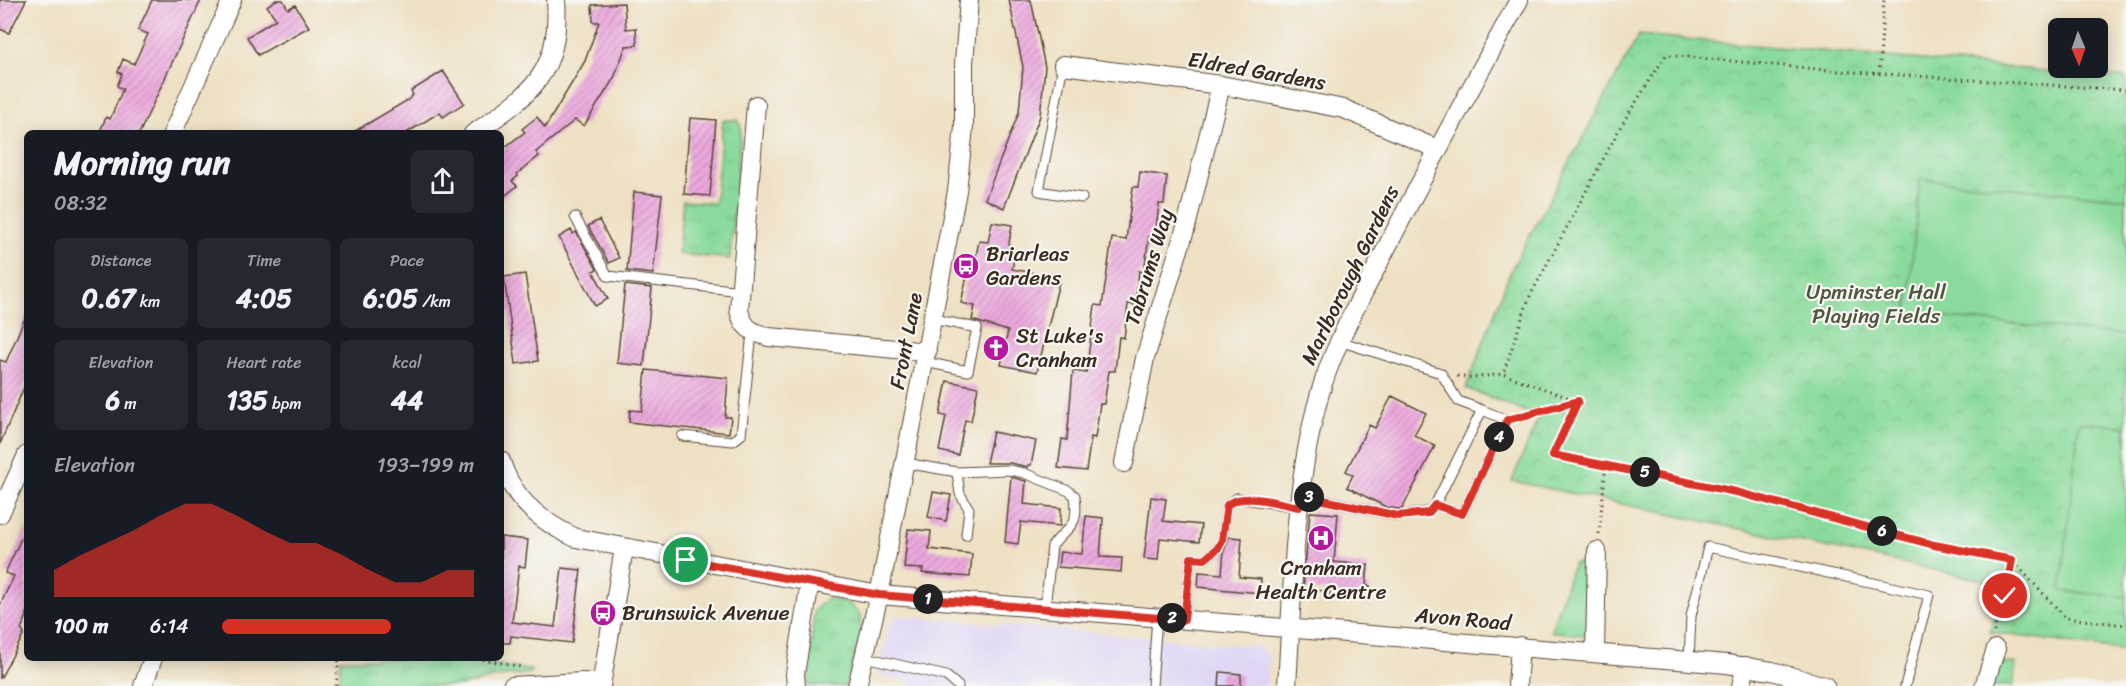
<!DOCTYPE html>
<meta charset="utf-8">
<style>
body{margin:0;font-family:Sriracha,sans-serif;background:#242831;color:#f1f3f6;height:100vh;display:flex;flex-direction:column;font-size:22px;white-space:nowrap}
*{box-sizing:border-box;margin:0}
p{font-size:20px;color:#9ea1a6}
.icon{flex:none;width:33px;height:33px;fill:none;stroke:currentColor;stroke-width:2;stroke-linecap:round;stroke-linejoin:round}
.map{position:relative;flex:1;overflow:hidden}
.panel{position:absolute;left:24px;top:130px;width:480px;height:531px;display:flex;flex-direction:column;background:#171b24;border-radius:9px;box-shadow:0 3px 15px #0003}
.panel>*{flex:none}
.needle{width:39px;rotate:178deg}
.controls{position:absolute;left:2048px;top:18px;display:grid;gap:12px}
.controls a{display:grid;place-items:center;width:60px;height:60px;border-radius:9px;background:#171b24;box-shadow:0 3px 15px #0003;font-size:30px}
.pin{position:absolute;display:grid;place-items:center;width:51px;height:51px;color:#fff;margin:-26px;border:3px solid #fff;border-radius:50%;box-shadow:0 2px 6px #0007}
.km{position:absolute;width:30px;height:30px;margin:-15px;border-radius:50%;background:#222;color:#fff;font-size:16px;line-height:30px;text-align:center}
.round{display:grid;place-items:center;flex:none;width:63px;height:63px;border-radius:9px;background:#242831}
.headline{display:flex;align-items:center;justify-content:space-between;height:102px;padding:0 30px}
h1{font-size:33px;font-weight:700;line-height:45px}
.metrics{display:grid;grid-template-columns:repeat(3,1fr);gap:9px;height:102px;padding:6px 30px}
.metrics div{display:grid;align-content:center;border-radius:9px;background:#242831;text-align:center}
.metrics b{font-size:26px;font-weight:700}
.metrics small{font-size:16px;font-weight:400}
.metrics p{font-size:16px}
.chart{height:168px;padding:12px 30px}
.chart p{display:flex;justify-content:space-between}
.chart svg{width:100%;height:108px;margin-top:6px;fill:#d93025;opacity:.7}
ul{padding:0 30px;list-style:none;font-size:20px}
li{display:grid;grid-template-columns:96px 72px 1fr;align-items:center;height:45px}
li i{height:15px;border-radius:8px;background:#d93025}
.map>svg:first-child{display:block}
.built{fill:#dfd5f5}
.grass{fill:url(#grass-tufts);stroke:#62825c;stroke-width:1.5}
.park{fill:url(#park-crowns);stroke:#62825c;stroke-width:1.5}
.garden{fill:#8adb9b;stroke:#62825c;stroke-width:1.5}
.building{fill:url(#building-hatch)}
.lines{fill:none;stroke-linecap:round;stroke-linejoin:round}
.lane-casing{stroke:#564537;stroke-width:11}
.street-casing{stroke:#564537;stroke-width:20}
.path{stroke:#564537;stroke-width:3;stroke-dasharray:1.5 4.5;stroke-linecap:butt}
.lane{stroke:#fff;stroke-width:9}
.street{stroke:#fff;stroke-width:18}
.route-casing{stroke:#fff;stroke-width:12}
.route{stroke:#d93025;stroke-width:8}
.labels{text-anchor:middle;stroke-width:4.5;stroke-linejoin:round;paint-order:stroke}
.street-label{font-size:21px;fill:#3b2a1e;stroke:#f6f6f2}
.poi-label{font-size:21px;fill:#3b2a1e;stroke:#f6f6f2;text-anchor:start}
.park-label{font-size:21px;fill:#4f563d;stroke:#f6f6f2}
</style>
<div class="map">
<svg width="2126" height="686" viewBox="0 0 2126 686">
<defs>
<pattern id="grass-tufts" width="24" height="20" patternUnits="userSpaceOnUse" patternTransform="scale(1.5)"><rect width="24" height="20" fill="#8adb9b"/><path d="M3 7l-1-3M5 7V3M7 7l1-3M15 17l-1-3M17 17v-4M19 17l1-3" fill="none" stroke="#78bc85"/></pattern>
<pattern id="park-crowns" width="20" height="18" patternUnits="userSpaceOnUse" patternTransform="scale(1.5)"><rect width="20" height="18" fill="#8adb9b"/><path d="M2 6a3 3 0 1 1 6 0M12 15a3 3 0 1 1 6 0" fill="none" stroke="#78bc85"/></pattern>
<pattern id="building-hatch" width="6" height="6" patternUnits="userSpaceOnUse" patternTransform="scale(1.5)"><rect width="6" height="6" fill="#eda9de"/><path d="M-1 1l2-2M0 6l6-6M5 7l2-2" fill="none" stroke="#c18ab3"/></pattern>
</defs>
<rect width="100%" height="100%" fill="#f6f6f2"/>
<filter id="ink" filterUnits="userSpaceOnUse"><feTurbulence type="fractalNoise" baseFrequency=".0167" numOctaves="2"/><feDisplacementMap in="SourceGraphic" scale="12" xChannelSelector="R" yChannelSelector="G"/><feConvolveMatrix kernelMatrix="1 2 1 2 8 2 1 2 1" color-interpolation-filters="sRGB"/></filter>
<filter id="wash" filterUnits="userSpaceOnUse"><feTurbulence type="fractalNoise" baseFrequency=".008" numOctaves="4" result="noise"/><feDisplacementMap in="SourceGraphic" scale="24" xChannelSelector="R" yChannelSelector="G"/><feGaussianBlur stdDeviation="1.35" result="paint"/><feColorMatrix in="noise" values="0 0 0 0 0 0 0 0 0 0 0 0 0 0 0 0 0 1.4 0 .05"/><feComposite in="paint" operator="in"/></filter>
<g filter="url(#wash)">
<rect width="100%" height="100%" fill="#eee0c2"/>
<path class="built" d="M897,616L1261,647L1269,657L1267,686H923L876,674L889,627Z"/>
<path class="grass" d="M723,120H737L741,127L730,259L678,254L683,201L715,203Z
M1582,562L1590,569V636L1551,631L1573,564Z
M828,598L848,603L860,615L861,636L846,686H808L814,611Z
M341,659H456L531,670L530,673L496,677L461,686H339Z
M2007,663H2015L2014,686H1992L1997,668Z"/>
<path class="park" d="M1639,35L2126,78V651L1990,632L2002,584L1512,481L1539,417L1466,388L1511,270Z"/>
<path class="garden" d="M1920,179L2126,199V335L1907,314Z
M2079,422L2126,427V597L2061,591Z"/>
<g id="blocks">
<path class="building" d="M0,0H26L9,33L0,29Z
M152,0H201L139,134H99L106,117L110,119L123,89L117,86L122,74L118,72L123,59L134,64L148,34L138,30Z
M276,0H283L288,9L295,5L309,27L258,55L247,37L276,19L267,6Z
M1009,0H1031L1045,67L1040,116L1004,208L985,199L1019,112L1023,67Z
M624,3L626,29L636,28L637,45L626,46L614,78L584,126L575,120L536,152L539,156L517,174L518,176L512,181L517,186L501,199V150L525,132L522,129L537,117L545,128L585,61L599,22H593L592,5Z
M443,71L464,103L443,117L440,112L405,134H350L408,100L413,95L411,91Z
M690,118L716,120L710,196L684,194Z
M1140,172L1167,176L1164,204H1159L1155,238L1149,237L1144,272L1139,271L1135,305L1128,304L1124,338L1119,337L1115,371H1109L1104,404H1100L1095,438L1091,437L1086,471L1058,468L1062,439L1067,440L1073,371L1086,373L1095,305L1102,306L1112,238L1126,240L1133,187H1138Z
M634,192L662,195L653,274L627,271Z
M599,220L619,258L609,263L588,226Z
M992,222L1012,225L1008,249L1016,250L1012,269L1060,278L1037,372L1001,365L1008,331L972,320L975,306L961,303L967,276L972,277L979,241L988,242Z
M571,230L573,234L576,232L597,269L593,271L608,299L595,306L559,237Z
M525,274L538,361L516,364L504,277Z
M625,285L652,288L644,366L617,363Z
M27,313V380L0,444V360L6,362Z
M646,370L728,378L725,417H731L729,433L629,422L630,410L642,411Z
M947,381L978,387L971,421L965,420L958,455L939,451L946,416L940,415Z
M1392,396L1426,413L1414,435L1435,446L1402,509H1398L1386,507L1347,487L1353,475L1346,471L1369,425L1375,428Z
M993,432L1036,441L1031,465H1028V467L1010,463H986Z
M1011,477L1026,481L1024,504L1061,508L1060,526L1021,522L1018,544L1005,542Z
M933,492L951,495L946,521L928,517Z
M1151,497L1166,499L1163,521L1201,525L1199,542L1160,538L1158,560L1144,559Z
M1310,512L1338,514L1334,562L1368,565L1366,586H1370L1369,600L1330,597V591L1303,590Z
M1086,516L1103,518L1100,557L1122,558L1121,572L1058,567L1060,552L1082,554Z
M27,526V616L21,629L24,634L0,679V605L14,576L5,573Z
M908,529L931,531L929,549L972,554L970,577L922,573L923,569L904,568Z
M501,537L528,540L525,567L519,566L512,622L555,627L562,568L581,570L572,643L511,636L510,643H501Z
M1229,537L1242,538L1239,577L1261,579L1260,593L1198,587L1199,572L1222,574L1224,551Z
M1220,672L1241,674V686H1219Z"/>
</g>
</g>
<g filter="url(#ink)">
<use href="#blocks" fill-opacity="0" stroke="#564537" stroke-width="1.5"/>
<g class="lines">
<defs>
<path id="lane" d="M1063,65L1039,191L1082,198
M575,217L608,276L741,291
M1339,341L1441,373L1458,401L1482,410
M925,362L968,371L977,328L933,319
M682,436L733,441L741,435L752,333
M905,463L957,472L1009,470L1024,473L1069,491L1075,496C1079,529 1069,524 1052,546L1045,608
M957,472L960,494L969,509L966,535
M1300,495L1398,516L1428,512L1435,505L1482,410L1507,420L1462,514L1435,505
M1184,619L1191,558L1205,559L1218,548L1222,540L1227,505L1237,498L1299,507
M865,657L946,676L958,686
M1689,661L1691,616L1708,547L1929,595L1905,686
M1152,686L1157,617"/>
<path id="street" d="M1063,65L1221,85L1344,109L1437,149
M756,105L739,310C743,328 751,332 769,337L927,352
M172,134L232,0
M473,134C529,95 561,75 556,0
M501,461C512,499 541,522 576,538L879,595L1727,664L1772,671L1825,686
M1124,463L1145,358L1186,227L1221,85
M0,514L27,455
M1595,653L1597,551
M143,686L153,658
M512,686L582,682L601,684
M601,686L624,548
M796,686L795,674L810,582
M857,686L879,595L957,191L964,127V63L969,0
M1287,686C1293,588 1293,488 1320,393C1335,342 1362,296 1386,249C1429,165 1474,82 1519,0
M1517,686L1520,646
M1741,686L1746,666
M1984,686L1996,649"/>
</defs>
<use href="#lane" class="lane-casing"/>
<use href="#street" class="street-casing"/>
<path class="path" d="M1879,74L1884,0
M2126,90L1838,71L1666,55L1622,124L1529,298L1503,374L1578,401L1553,455L1736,492L1934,545L2012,560L2066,618L2126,625
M1457,376L1470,378L1503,374
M1519,417L1577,402
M1599,534L1606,465
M1994,632L2012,560
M477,658L522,667
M336,686L339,658"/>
<use href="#lane" class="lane"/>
<use href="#street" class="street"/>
</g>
</g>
<g class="lines" filter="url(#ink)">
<defs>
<path id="route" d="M686,560L879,595L1184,620L1191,558L1205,559L1218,548L1222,540L1227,505C1243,491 1279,504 1299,507L1300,495L1398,516L1428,513L1435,505L1462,514L1507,420L1578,401L1553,455L1736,492L1934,545L2012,560L2005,596"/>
</defs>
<use href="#route" class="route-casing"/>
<use href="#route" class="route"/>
</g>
<defs>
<symbol id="bus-disc" viewBox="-11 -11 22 22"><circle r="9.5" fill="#b5179e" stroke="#f6f6f2"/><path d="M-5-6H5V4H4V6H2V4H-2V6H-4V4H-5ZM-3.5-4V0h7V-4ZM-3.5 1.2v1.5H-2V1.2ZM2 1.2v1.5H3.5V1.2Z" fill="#fff"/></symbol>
<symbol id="church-disc" viewBox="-11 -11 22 22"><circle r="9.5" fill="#b5179e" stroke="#f6f6f2"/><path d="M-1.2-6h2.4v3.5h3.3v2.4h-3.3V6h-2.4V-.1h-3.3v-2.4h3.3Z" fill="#fff"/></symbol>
<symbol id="hospital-disc" viewBox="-11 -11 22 22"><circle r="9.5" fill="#b5179e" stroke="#f6f6f2"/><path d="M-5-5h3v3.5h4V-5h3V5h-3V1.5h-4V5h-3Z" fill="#fff"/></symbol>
</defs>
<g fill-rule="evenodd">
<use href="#bus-disc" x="951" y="251" width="30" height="30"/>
<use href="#church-disc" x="981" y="333" width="30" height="30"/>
<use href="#hospital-disc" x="1306" y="523" width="30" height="30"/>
<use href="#bus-disc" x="588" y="598" width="30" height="30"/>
</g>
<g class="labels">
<g class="street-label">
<text transform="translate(1257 71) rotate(10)" y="7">Eldred Gardens</text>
<text transform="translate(1149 267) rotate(-73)" y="7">Tabrums Way</text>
<text transform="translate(1350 275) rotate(-64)" y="7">Marlborough Gardens</text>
<text transform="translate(906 341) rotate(-79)" y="7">Front Lane</text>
<text transform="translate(1463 619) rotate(5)" y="7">Avon Road</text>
</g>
<g class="poi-label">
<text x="986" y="261">Briarleas<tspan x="986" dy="24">Gardens</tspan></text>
<text x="1016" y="343">St Luke's<tspan x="1016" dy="24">Cranham</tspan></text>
<text x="1321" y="575" text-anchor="middle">Cranham<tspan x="1321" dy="24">Health Centre</tspan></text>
<text x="622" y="620">Brunswick Avenue</text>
</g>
<g class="park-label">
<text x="1876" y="299">Upminster Hall<tspan x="1876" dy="24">Playing Fields</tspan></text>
</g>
</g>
</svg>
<div class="controls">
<a><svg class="needle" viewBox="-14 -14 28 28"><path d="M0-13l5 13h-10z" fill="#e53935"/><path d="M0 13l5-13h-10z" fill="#9ea1a6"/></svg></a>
</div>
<div class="pin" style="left:686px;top:560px;background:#1e9e55"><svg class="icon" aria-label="arrive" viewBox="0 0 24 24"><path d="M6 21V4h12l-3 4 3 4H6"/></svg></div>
<div class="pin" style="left:2005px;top:596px;background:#d93025"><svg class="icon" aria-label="check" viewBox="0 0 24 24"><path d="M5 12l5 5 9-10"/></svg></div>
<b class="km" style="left:928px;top:599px">1</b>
<b class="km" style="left:1172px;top:618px">2</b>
<b class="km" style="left:1309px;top:497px">3</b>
<b class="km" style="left:1499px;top:437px">4</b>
<b class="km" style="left:1645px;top:472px">5</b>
<b class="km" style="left:1882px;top:531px">6</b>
<section class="panel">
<div class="headline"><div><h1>Morning run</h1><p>08:32</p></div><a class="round"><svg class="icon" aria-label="share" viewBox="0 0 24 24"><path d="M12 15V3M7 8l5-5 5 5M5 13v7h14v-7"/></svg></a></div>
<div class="metrics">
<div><p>Distance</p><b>0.67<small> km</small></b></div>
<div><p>Time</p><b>4:05</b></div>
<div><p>Pace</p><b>6:05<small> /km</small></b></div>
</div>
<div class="metrics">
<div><p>Elevation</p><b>6<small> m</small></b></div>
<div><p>Heart rate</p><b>135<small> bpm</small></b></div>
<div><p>kcal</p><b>44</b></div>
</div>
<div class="chart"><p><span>Elevation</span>193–199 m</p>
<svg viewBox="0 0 160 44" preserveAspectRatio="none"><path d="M0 44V33L10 27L20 22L30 17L40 11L50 6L60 6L70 11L80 17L90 22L100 22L110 27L120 33L130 38L140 38L150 33L160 33V44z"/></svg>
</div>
<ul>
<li><b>100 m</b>6:14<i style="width:67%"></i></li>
</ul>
</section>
</div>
